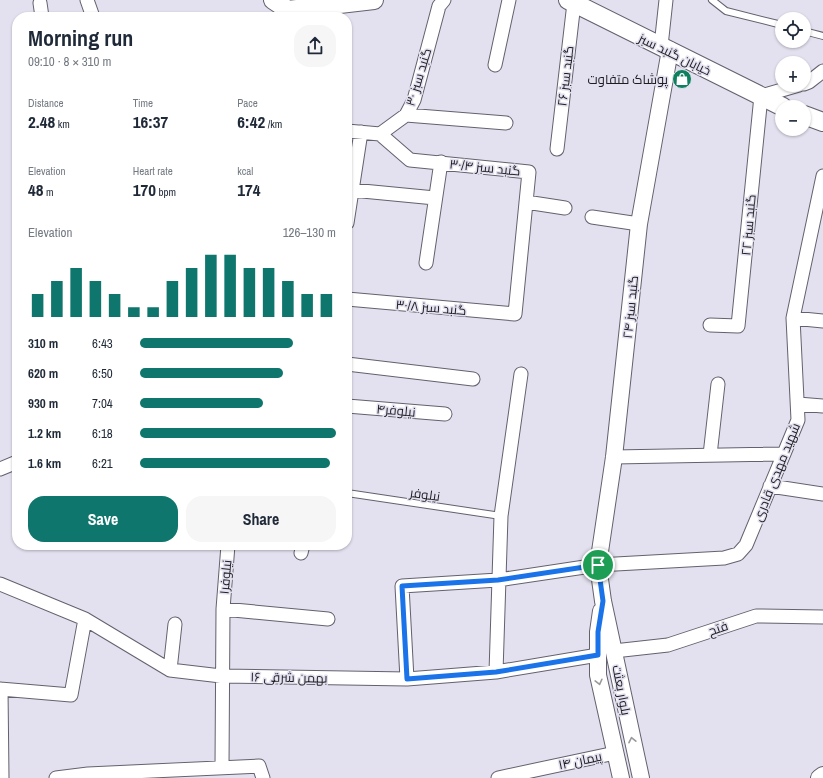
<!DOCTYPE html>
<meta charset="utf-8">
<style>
body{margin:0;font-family:"Archivo Narrow",Cairo,sans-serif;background:#f6f6f7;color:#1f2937;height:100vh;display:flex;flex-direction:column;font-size:15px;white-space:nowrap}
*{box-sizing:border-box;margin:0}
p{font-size:13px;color:#747a83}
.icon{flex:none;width:22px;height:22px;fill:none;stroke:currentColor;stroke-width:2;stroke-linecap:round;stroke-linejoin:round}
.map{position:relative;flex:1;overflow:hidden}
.details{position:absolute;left:12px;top:12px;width:340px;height:538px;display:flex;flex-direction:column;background:#fff;border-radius:16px;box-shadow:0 1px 3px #0004}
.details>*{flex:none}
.buttons{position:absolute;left:775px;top:12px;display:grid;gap:8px}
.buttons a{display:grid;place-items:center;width:36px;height:36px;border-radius:50%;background:#fff;box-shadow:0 1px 3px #0004;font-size:20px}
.pin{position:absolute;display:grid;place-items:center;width:34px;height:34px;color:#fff;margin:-17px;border:2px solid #fff;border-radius:50%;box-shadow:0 1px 4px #0007}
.round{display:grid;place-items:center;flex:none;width:42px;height:42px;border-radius:16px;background:#f6f6f7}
.head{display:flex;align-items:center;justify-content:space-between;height:68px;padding:0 16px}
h1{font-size:22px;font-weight:700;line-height:30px}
.stats{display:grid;grid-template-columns:repeat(3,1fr);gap:6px;height:68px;padding:4px 16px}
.stats div{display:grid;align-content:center}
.stats b{font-size:17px;font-weight:700}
.stats small{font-size:11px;font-weight:400}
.stats p{font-size:11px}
.chart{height:112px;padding:8px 16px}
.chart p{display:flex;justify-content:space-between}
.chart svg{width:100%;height:72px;margin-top:4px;stroke:#0f766e;stroke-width:6}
.action{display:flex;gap:8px;margin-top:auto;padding:8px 16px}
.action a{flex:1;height:46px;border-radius:16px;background:#0f766e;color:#fff;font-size:16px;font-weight:700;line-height:46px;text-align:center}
.action a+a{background:#f6f6f7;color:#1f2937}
ul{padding:0 16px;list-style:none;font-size:13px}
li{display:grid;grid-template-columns:64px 48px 1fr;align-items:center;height:30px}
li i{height:10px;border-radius:5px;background:#0f766e}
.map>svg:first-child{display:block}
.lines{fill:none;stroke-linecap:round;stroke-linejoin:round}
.service-casing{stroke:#63616d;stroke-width:8}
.minor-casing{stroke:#63616d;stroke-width:15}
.tertiary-casing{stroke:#63616d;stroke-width:18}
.secondary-casing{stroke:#63616d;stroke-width:20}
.service{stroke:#fff;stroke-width:6}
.minor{stroke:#fff;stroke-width:13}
.tertiary{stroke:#fff;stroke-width:16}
.secondary{stroke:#fff;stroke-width:18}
.oneway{stroke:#9a999c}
.route-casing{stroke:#fff;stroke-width:8}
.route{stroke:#1a73e8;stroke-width:5}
.labels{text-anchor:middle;stroke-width:3;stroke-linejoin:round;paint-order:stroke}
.street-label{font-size:13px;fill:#1e1d22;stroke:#e3e1ef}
.poi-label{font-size:13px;fill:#1e1d22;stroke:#e3e1ef;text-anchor:end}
</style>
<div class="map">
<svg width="823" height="778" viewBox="0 0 823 778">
<rect width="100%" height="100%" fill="#e3e1ef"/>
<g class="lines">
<defs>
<path id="service" d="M712,0L726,11L782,25
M804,31L823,36
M347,493L501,516"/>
<path id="minor" d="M87,0L93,17
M40,3L42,17
M661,46L666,0
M495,65L509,0
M804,84L809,82L823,71
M406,115L506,123
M347,131L380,134L406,115L414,100L439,6L444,0
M557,149L574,3
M352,190L435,198
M526,202L565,208
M592,217L639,224
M347,223L361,132
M426,263L441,162
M347,299L515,314L529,172L410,160L380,134
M793,318L823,321
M710,325L738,326L761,96L799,85
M347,364L473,379
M798,404L823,406
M347,406L445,414
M710,455L718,384
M614,457L783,454
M0,469L17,462
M770,486L823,494
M301,553L303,545
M0,584L85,619L170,670L221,676L407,679L496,672L598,655
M223,609L328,619
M614,651L668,645L756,616L823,617
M170,670L175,624
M496,672L501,516L521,374
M407,679L402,586L498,580L598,565L724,558L738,554L746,545L798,420L793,318L823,176
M0,689L71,695L85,619
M1,689L2,778
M222,767L223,609L228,545
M56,778L88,774L259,766L263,778
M498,778L615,753"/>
<path id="tertiary" d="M601,611L598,632V675L621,778
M641,778L603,601L598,565L614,457L639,224L670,50
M819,778L823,775"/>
<path id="secondary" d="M273,0L288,10L374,0
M568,0L783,107
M804,115L823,122"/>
</defs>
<use href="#service" class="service-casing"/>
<use href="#minor" class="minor-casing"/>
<use href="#tertiary" class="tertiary-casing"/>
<use href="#secondary" class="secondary-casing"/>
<use href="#service" class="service"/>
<use href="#minor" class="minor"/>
<use href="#tertiary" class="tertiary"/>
<use href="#secondary" class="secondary"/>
</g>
<defs><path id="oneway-chevron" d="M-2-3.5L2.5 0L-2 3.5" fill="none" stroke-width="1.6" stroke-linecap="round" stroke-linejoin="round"/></defs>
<g class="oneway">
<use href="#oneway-chevron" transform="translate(599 682) rotate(76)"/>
<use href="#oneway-chevron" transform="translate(632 740) rotate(-102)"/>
</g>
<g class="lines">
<defs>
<path id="route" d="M598,565L603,601L598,632V655L496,672L407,679L402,586L498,580Z"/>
</defs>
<use href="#route" class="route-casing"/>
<use href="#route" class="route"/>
</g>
<defs>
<symbol id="shop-disc" viewBox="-11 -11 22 22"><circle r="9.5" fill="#0e805d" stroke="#e3e1ef"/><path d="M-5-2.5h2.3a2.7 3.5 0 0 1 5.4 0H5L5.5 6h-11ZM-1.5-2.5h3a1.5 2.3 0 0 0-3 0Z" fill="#fff"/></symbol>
</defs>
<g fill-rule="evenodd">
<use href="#shop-disc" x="671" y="68" width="22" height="22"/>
</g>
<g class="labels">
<g class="street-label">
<text transform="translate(675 54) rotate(26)" y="5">خیابان گنبد سبز</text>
<text transform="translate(565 76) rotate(-83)" y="5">گنبد سبز ۲۶</text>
<text transform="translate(418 77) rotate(-73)" y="5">گنبد سبز ۳۰</text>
<text transform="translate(485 167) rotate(6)" y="5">گنبد سبز ۳۰/۴</text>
<text transform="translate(748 225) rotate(-85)" y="5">گنبد سبز ۲۲</text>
<text transform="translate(431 307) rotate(5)" y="5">گنبد سبز ۳۰/۸</text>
<text transform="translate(630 307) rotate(-84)" y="5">گنبد سبز ۲۴</text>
<text transform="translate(396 410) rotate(5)" y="5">نیلوفر۴</text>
<text transform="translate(776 472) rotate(-68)" y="5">شهید مهدی قادری</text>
<text transform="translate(425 494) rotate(8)" y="5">نیلوفر</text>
<text transform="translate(225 577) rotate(-85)" y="5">نیلوفر۱</text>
<text transform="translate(718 628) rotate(-18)" y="5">فتح</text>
<text transform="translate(289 677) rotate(1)" y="5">بهمن شرقی ۱۶</text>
<text transform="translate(622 690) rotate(79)" y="5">بلوار بعثت</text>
<text transform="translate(580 760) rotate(-12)" y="5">پیمان ۱۴</text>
</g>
<g class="poi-label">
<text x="668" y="84">پوشاک متفاوت</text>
</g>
</g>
</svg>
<div class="buttons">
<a><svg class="icon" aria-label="locate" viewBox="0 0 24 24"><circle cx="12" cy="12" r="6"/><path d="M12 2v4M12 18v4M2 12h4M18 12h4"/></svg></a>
<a>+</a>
<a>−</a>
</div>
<div class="pin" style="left:598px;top:565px;background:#1e9e55"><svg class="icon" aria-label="arrive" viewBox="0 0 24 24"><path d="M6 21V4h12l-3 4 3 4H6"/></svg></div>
<section class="details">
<div class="head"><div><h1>Morning run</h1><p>09:10 · 8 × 310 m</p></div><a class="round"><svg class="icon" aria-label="share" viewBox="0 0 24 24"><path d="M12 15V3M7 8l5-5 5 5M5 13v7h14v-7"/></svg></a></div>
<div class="stats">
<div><p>Distance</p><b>2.48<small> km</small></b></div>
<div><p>Time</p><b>16:37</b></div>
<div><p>Pace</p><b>6:42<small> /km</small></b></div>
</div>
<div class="stats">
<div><p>Elevation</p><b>48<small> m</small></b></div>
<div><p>Heart rate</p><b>170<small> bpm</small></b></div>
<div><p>kcal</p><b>174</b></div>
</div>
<div class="chart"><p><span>Elevation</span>126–130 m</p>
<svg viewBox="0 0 160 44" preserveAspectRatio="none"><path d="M5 44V30M15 44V22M25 44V14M35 44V22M45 44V30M55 44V38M65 44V38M75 44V22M85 44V14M95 44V6M105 44V6M115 44V14M125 44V14M135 44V22M145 44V30M155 44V30"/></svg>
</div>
<ul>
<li><b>310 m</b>6:43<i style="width:78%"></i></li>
<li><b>620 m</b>6:50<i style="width:73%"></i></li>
<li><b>930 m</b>7:04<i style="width:63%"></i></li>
<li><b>1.2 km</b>6:18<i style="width:100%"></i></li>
<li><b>1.6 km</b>6:21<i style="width:97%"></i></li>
</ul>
<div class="action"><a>Save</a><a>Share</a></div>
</section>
</div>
